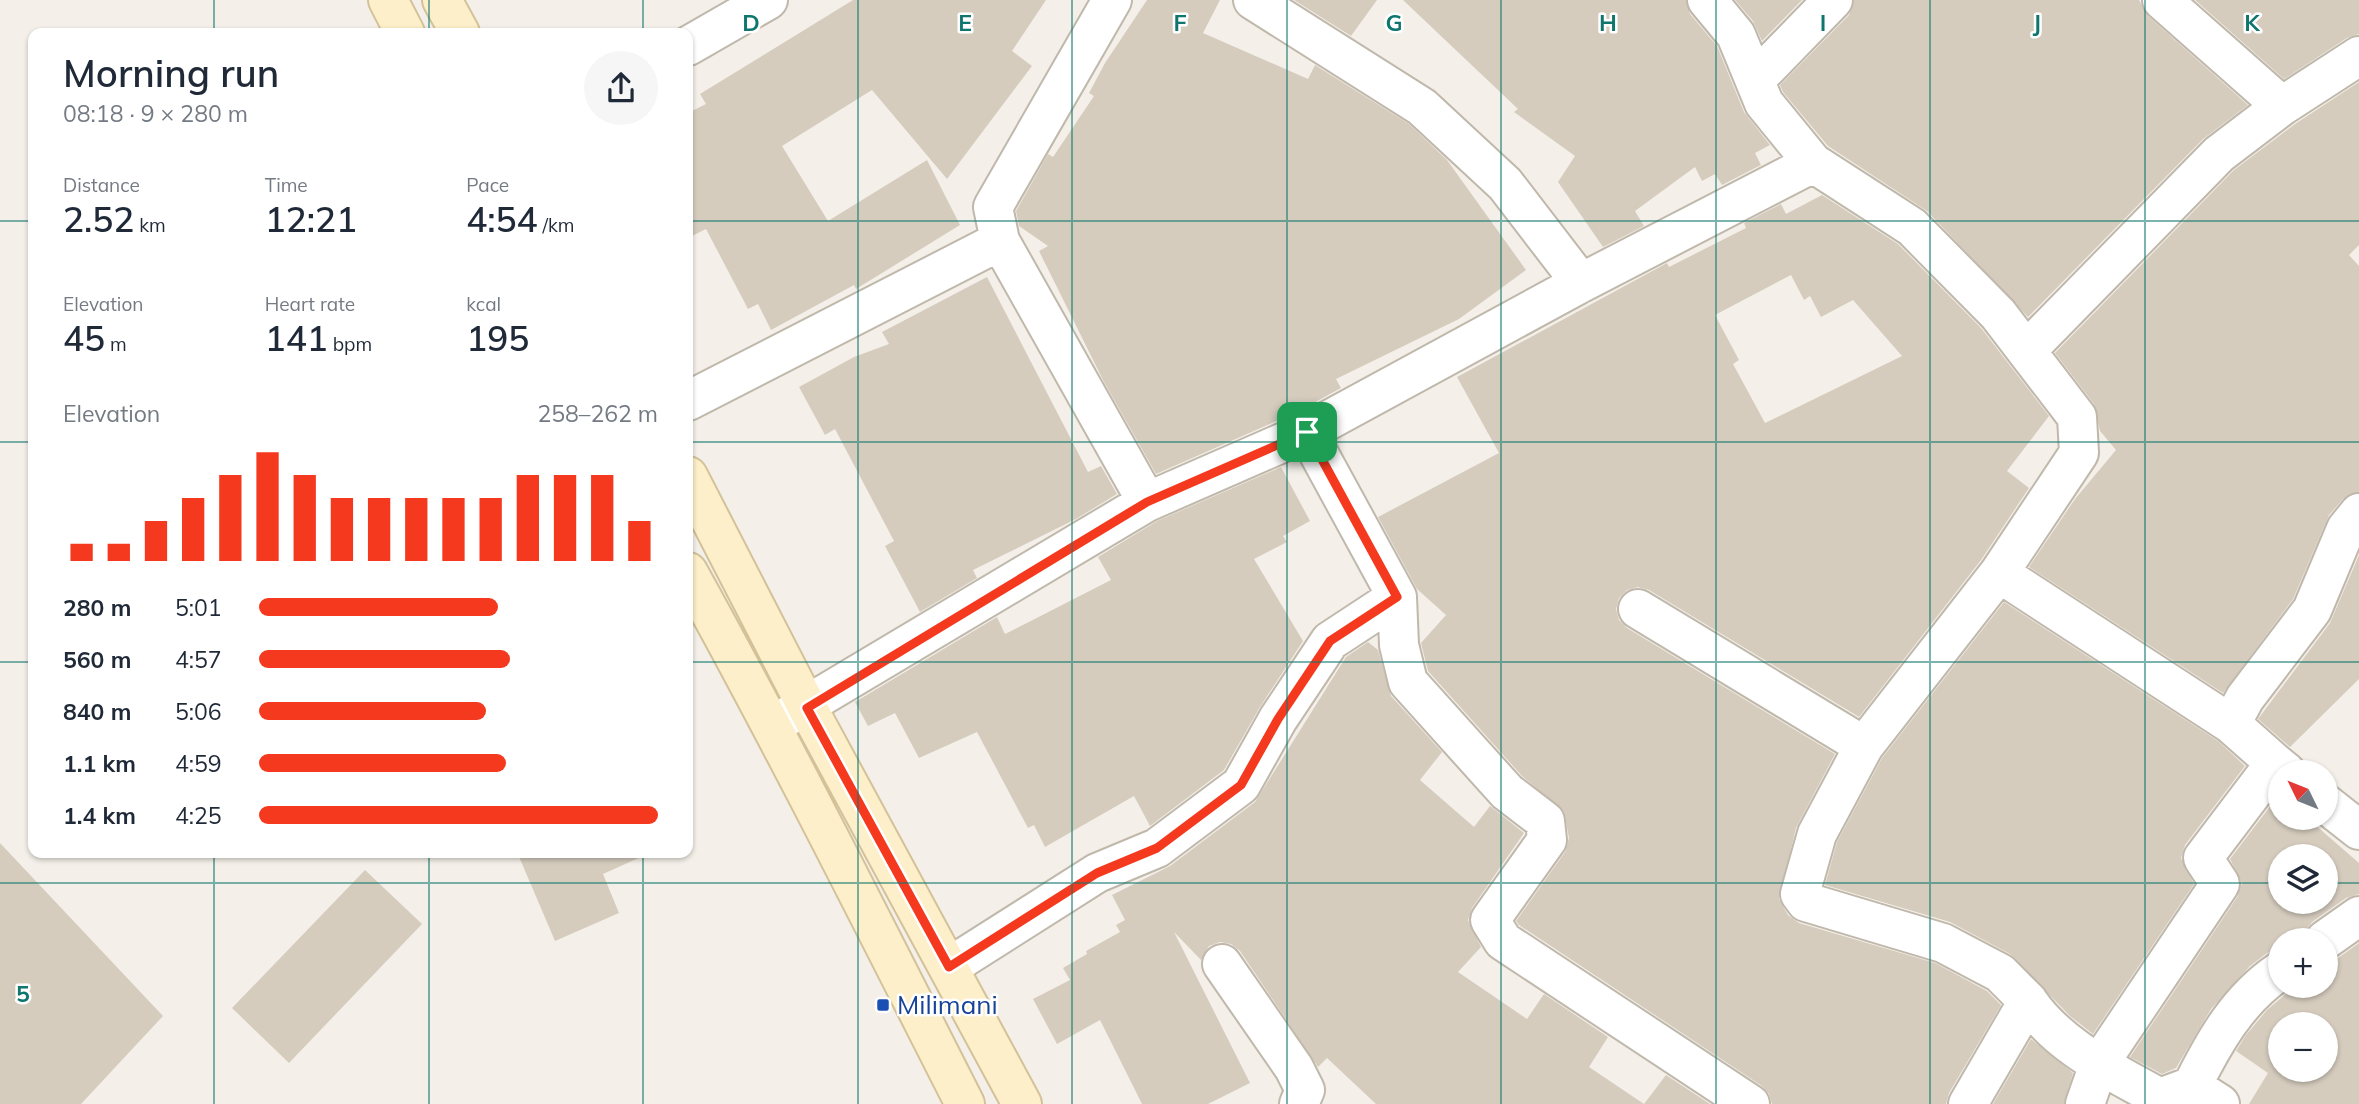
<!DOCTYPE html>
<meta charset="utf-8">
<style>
body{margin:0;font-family:Mulish,sans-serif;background:#f6f6f7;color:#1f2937;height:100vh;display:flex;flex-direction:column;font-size:26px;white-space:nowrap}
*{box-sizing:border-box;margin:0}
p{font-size:23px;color:#747a83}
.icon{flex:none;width:38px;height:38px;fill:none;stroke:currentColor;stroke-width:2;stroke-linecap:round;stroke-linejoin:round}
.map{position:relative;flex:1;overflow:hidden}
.sheet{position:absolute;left:28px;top:28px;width:665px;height:830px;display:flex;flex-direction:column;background:#fff;border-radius:14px;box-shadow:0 2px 5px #0004}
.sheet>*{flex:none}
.needle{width:46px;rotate:313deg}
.controls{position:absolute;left:2268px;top:760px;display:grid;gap:14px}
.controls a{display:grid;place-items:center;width:70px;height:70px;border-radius:50%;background:#fff;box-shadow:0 2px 5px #0004;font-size:35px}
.pin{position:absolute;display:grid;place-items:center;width:60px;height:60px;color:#fff;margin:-30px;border-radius:14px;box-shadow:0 4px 10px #0006}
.round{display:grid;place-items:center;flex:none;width:74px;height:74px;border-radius:37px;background:#f6f6f7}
.headline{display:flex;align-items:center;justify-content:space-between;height:119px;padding:0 35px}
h1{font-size:38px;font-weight:600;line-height:52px}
.figures{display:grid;grid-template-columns:repeat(3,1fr);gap:10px;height:119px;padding:7px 35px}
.figures div{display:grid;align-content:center}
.figures b{font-size:35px;font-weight:600}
.figures small{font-size:19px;font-weight:400}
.figures p{font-size:19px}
.chart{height:196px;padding:14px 35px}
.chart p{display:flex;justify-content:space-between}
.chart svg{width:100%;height:126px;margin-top:7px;stroke:#f5391f;stroke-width:6}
ul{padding:0 35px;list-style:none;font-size:23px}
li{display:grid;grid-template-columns:112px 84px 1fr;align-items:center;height:52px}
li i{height:18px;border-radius:9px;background:#f5391f}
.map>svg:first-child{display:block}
.building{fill:#d5ccbe;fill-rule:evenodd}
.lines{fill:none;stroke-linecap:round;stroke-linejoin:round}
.minor-casing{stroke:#bfb8ab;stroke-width:42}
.secondary-casing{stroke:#d3c299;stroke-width:42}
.minor{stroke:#fff;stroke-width:38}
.secondary{stroke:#fdefc9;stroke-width:38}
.route-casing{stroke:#fff;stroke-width:14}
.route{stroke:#f5391f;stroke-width:9}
.grid{fill:none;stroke:#0f766e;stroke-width:2;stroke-opacity:0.55}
.transit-dot{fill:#1a4fb4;stroke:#fff;stroke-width:2.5}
.labels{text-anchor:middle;stroke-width:5;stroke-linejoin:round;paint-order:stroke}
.transit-label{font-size:26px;fill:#164399;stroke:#fff;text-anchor:start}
.grid-label{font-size:23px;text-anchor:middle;font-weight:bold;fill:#0f766e;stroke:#fff;stroke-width:5;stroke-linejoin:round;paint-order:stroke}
</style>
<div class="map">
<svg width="2359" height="1104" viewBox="0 0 2359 1104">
<rect width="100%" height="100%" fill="#f4f0e9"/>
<path class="building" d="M853,0H1046L1012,51L1032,66L947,179L872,90L782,146L828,221L927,160L960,225L856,289L854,285L771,330L758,304L748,309L706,229L688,238V113L706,104L700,94Z
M1147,0H1220L1203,33L1308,79L1315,65L1409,124L1447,160L1526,270L1459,319L1336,379L1341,388L1297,412L1156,474L1104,382L1039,251L1048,246L1019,226L1016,211L1048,154L1053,157L1094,96L1089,93L1105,63Z
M1294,0H1377L1351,36Z
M1403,0H1686L1690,14L1717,46L1744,112L1770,145L1755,153L1761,165L1722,185L1715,174L1702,181L1695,167L1635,211L1644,226L1603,247L1558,182L1575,156L1514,112L1518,109Z
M1735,0H1802L1762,41L1753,21Z
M1854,0H2139L2148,16L2248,105L2203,139L2028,317L1927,211L1828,146L1783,92L1780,85L1849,15Z
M2195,0H2359V34L2347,38L2284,79Z
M2359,82V245L2349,255L2359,266V492L2343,499L2329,515L2293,599L2223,693L2029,567L2075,499L2116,450L2100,431L2094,404L2055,353L2234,170L2295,124Z
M1822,195L1898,244L1981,328L2049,416L2007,471L2029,488L1981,560L1859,717L1649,590L1638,587L1627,590L1619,598L1616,609L1619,620L1627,628L1835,754L1796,828L1779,899L1788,915L1799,923L1935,963L1987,991L2001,1005L1949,1093L1946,1104H1772L1769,1094L1762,1086L1519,925L1516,921L1565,852L1569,838L1564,811L1522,776L1428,671L1421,643L1446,615L1417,589L1378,517L1499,453L1457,377L1667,263L1669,267L1746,228L1744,223L1781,204L1786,214ZM1791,275L1804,300L1810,296L1821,317L1853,300L1902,356L1765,423L1733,364L1739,360L1715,315Z
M987,277L1088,472L1101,466L1117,494L1076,519L973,570L977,578L920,612L885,546L894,541L835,429L825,435L799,387L854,357L889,344L882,332Z
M1281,467L1310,521L1283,536L1287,542L1254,559L1303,641L1260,707L1224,770L1150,826L1134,796L1045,847L1034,825L1028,828L977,732L919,758L895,713L868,726L855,702L997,617L1005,634L1111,580L1098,557L1157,521Z
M2359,555V679L2290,747L2258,719L2330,623Z
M2004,602L2218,741L2245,766L2185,845L2181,858L2194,884L2093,1034L2070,1016L2010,954L1950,922L1825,885L1837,842L1882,758Z
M1368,642L1378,650L1391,696L1442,752L1420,780L1474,827L1490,806L1524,833L1472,908L1468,920L1481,947L1458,972L1527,1019L1544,994L1608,1037L1589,1067L1644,1104L1666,1075L1710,1104H1376L1327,1058L1318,1067L1240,951L1231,944L1220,942L1209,946L1201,960L1174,932L1250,1083L1208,1104H1142L1100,1020L1057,1044L1033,999L1070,980L1063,968L1087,954L1086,951L1120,932L1116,925L1125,920L1112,895L1170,866L1255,802L1346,657Z
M2278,796L2280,817H2306L2359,863V894L2346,898L2312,922L2306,930L2304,940H2280V950L2267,953L2250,966L2211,1009L2176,1068L2162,1074L2130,1057L2238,896L2242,883L2230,859ZM2280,856H2326V901H2280Z
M0,843L163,1016L81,1104H0Z
M517,852H652L603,874L619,913L555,941Z
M365,870L422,924L289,1063L232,1008Z
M2359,943V1104H2249L2268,1073L2236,1051L2246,1035L2267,1010L2296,985H2326V962L2338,958ZM2280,1024H2326V1069H2280Z
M2031,1039L2073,1073L2064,1104H1993Z"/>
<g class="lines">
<defs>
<path id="minor" d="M1112,0L993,207L1000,241L1147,502
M1253,0L1422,107L1505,184L1581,283
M1707,0L1736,35L1764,103L1813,163L1912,227L1998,314L2077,417L2079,453L1999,573L2231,724L2275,763
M2162,0L2282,106
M688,46L768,0
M1755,80L1833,0
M2027,350L2219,154L2282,106L2359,56
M688,401L1000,241
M1397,597L1399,645L1408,682L1507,792L1545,821L1547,840L1490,920L1503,941L1750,1104
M1638,609L1864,746L1817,834L1800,894L1806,902L1943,943L2000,973L2028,1001L1968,1104
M2231,724L2245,698L2312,610L2346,529L2359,513
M773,725L1147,502L1307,432L1581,283L1813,163
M1864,746L1999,573
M2326,804L2359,830
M2325,940L2359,916
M1222,964L1294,1068L1305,1090L1299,1104
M949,967L1097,873L1157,848L1241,785L1278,719L1330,641L1397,597L1307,432
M2028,1001C2059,1047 2112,1071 2160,1098L2192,1086L2220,1104
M2192,1086C2214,1042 2238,999 2280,971
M2085,1104L2099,1064L2220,884L2203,858L2275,763L2286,772"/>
<path id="secondary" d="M388,0L405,33
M442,0L460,33
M688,476L807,707L1022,1104
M688,572C785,747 874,925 965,1104"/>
</defs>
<use href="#minor" class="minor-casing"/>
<use href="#secondary" class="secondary-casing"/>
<use href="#minor" class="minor"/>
<use href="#secondary" class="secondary"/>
</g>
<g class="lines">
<defs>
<path id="route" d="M1307,432L1397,597L1330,641L1278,719L1241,785L1157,848L1097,873L949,967L807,708L1147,502Z"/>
</defs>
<use href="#route" class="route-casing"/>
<use href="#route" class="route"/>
</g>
<path class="grid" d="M214,0V33M429,0V33M643,0V33M858,0V1104M1072,0V1104M1287,0V1104M1501,0V1104M1716,0V1104M1930,0V1104M2145,0V1104M0,221H33M688,221H2359M0,442H33M688,442H2359M0,662H33M688,662H2359M214,852V1104M429,852V1104M643,852V1104M0,883H2280M2326,883H2359"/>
<rect class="transit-dot" x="876" y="998" width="14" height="14" rx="3.5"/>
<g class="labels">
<g class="transit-label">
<text x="897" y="1014">Milimani</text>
</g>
</g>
<g class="grid-label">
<text x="751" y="31">D</text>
<text x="965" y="31">E</text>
<text x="1180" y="31">F</text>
<text x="1394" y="31">G</text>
<text x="1608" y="31">H</text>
<text x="1823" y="31">I</text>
<text x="2037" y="31">J</text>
<text x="2252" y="31">K</text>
<text x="23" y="1002">5</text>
</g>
</svg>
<div class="controls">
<a><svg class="needle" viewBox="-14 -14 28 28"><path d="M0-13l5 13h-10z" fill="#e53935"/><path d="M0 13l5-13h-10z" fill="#747a83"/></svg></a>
<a><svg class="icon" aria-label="layers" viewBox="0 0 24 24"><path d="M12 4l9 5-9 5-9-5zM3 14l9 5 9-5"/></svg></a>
<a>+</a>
<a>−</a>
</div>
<div class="pin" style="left:1307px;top:432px;background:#1e9e55"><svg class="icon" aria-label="arrive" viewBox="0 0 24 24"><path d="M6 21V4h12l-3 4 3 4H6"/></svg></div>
<section class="sheet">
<div class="headline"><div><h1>Morning run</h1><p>08:18 · 9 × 280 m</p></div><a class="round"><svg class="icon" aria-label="share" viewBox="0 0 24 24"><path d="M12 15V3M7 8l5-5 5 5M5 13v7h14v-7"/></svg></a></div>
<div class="figures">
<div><p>Distance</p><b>2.52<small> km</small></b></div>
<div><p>Time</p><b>12:21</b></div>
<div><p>Pace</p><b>4:54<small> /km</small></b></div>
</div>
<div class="figures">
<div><p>Elevation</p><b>45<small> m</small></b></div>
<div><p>Heart rate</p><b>141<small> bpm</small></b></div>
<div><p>kcal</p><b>195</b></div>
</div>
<div class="chart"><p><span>Elevation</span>258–262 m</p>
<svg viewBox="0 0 160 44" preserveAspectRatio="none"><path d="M5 44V38M15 44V38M25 44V30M35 44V22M45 44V14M55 44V6M65 44V14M75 44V22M85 44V22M95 44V22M105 44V22M115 44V22M125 44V14M135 44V14M145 44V14M155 44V30"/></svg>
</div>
<ul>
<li><b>280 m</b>5:01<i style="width:60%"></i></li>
<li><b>560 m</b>4:57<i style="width:63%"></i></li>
<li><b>840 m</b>5:06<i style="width:57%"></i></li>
<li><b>1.1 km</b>4:59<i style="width:62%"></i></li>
<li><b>1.4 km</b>4:25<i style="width:100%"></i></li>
</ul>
</section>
</div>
